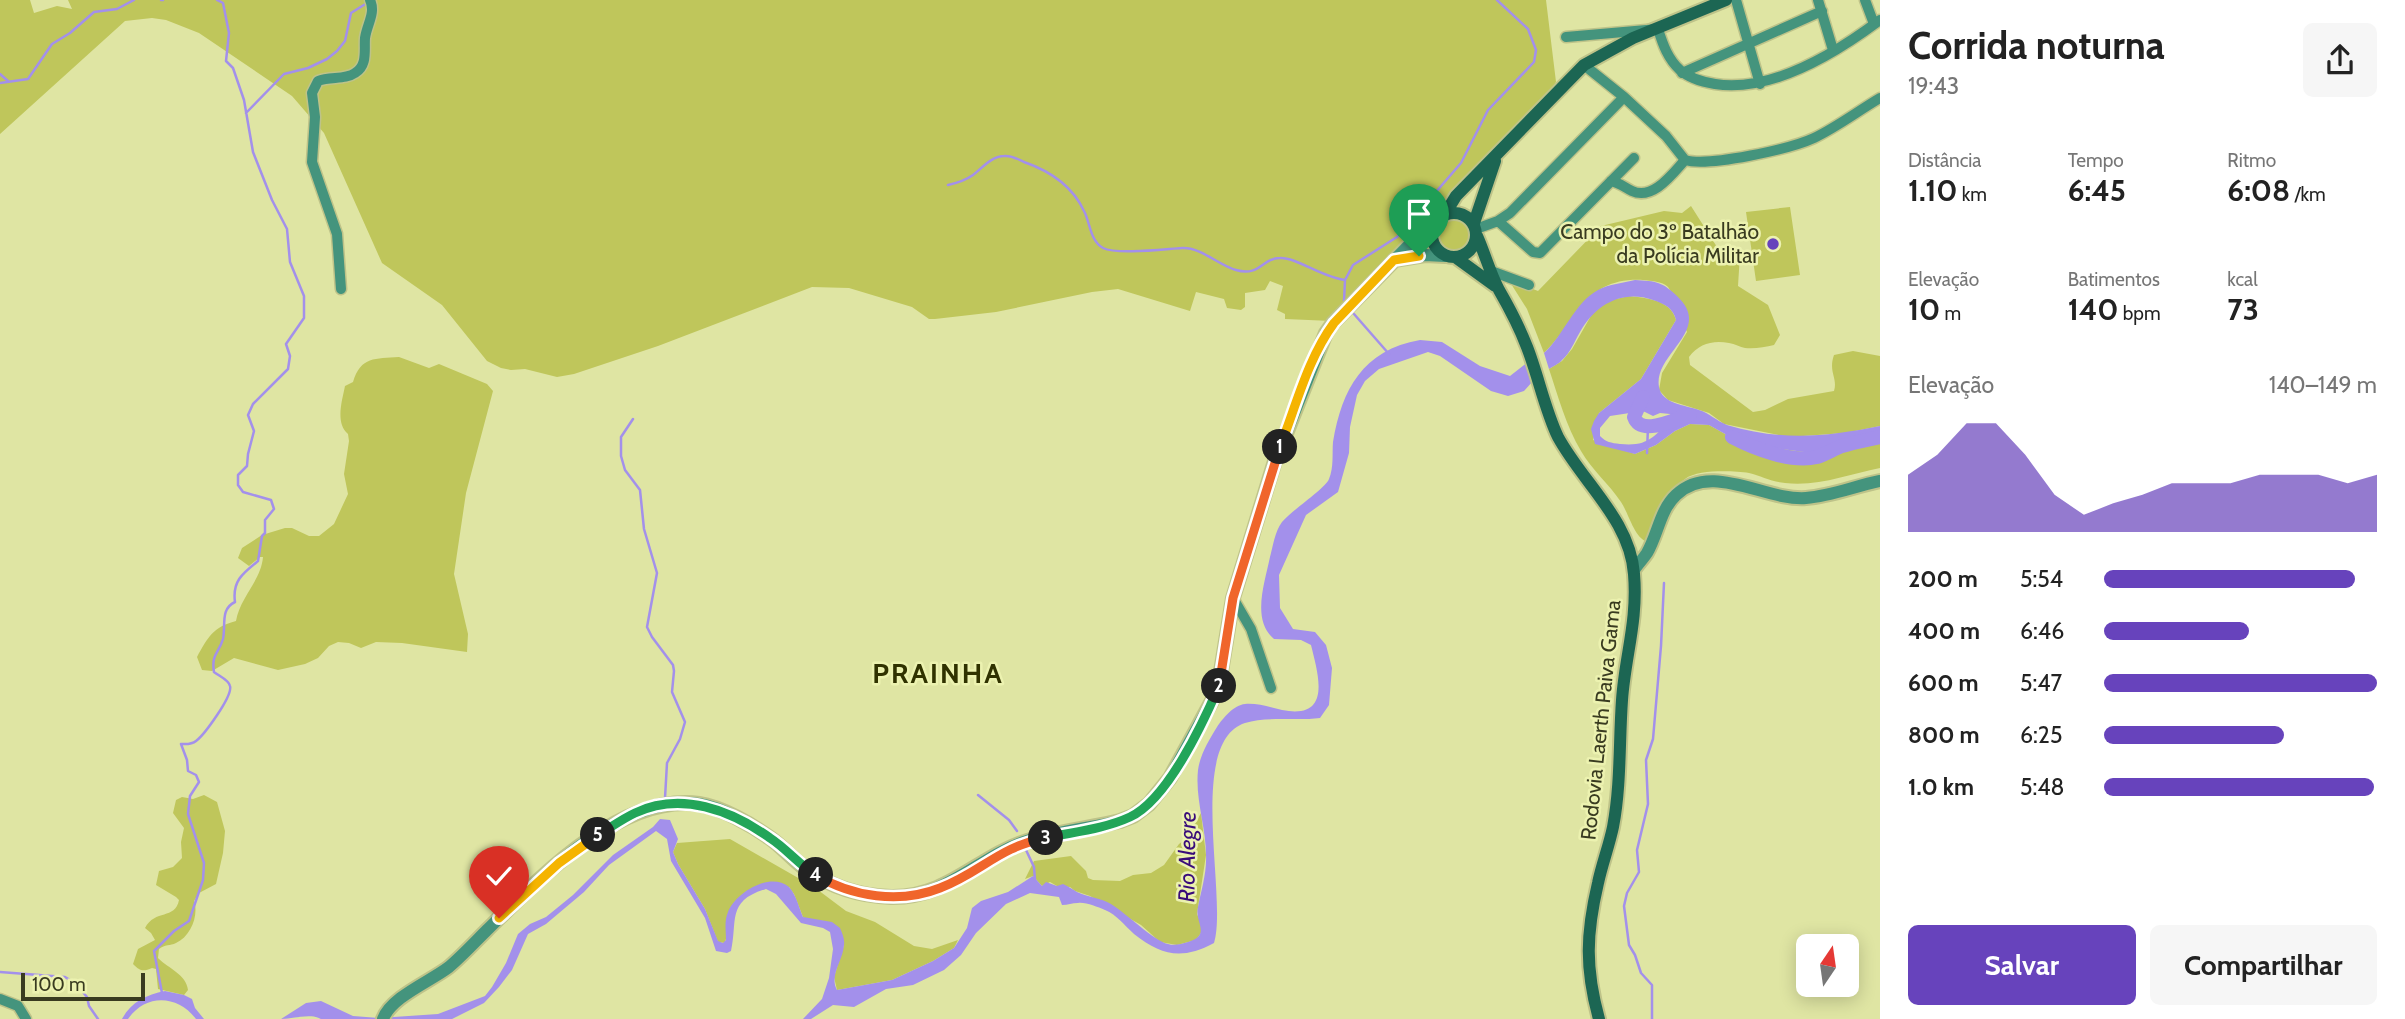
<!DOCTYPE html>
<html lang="pt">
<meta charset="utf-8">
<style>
body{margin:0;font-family:Cabin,sans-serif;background:#f6f6f6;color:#222;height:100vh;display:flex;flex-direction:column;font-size:26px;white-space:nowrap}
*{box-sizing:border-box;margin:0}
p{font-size:23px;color:#767676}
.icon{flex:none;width:38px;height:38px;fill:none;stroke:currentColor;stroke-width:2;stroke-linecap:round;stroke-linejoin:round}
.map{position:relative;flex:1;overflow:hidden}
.details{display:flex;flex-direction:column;background:#fff;width:525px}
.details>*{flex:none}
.needle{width:46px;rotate:13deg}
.buttons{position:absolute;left:1796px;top:934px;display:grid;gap:14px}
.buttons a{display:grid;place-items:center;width:63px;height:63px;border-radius:10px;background:#fff;box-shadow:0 4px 18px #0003;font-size:35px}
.scale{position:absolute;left:21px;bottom:18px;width:124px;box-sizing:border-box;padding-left:7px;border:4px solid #393b20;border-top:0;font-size:19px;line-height:24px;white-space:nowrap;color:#393b20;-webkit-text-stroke:5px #ecf2b0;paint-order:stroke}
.pin{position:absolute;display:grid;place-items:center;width:60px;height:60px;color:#fff;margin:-72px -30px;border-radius:50% 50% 50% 0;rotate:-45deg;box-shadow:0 0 7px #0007}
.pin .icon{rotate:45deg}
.km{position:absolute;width:35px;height:35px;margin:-18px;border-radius:50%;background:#222;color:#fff;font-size:19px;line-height:35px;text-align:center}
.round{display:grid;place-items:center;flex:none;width:74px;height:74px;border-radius:10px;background:#f6f6f6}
.head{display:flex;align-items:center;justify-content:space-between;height:119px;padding:0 28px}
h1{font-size:38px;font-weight:700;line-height:52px}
.stats{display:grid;grid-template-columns:repeat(3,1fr);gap:10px;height:119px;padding:7px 28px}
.stats div{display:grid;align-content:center}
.stats b{font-size:30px;font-weight:700}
.stats small{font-size:19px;font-weight:400}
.stats p{font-size:19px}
.chart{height:196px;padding:14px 28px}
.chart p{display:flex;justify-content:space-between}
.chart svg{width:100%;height:126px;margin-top:7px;fill:#6743bc;opacity:.7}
.action{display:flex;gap:14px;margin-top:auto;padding:14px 28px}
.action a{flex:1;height:80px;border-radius:10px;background:#6743bc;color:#fff;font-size:28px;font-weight:700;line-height:80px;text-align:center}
.action a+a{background:#f6f6f6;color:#222}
ul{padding:0 28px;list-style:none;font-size:23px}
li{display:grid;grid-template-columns:112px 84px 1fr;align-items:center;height:52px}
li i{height:18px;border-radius:9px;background:#6743bc}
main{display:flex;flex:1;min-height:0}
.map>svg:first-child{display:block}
.green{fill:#bfc65b}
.water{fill:#a390eb;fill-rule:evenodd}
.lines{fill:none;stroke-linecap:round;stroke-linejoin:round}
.stream{stroke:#a390eb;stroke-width:2.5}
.river{stroke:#a390eb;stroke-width:14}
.minor-casing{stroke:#bec389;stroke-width:13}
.tertiary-casing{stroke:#bec389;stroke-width:16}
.secondary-casing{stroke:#bec389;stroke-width:16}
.minor{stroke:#44947d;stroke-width:10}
.tertiary{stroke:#44947d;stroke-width:12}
.secondary{stroke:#1c6653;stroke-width:12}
.split-1-casing{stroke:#fff;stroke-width:14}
.split-2-casing{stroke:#fff;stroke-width:14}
.split-3-casing{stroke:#fff;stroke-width:14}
.split-4-casing{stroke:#fff;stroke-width:14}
.split-5-casing{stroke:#fff;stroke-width:14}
.split-6-casing{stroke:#fff;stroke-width:14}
.split-1{stroke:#f5b400;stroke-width:9}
.split-2{stroke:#f0652b;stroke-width:9}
.split-3{stroke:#22a559;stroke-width:9}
.split-4{stroke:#f0652b;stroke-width:9}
.split-5{stroke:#22a559;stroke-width:9}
.split-6{stroke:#f5b400;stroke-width:9}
.poi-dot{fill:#6743bc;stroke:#ecf2b0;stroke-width:2.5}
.labels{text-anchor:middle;stroke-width:5;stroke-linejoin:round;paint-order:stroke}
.poi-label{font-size:21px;fill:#393b20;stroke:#ecf2b0;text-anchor:end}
.street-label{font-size:21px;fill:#393b20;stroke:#ecf2b0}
.water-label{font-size:23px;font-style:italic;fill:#390c7a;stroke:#ecf2b0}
.district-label{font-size:28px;font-weight:bold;letter-spacing:2px;fill:#303200;stroke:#ecf2b0}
</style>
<main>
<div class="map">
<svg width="1880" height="1019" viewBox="0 0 1880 1019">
<rect width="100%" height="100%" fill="#dfe5a3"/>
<path class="green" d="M0,0H30L34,13L57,6L72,9L68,0H1546L1556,82L1540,108L1412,234L1332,321L1285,319V314L1277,310L1283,286L1270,281L1265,290L1245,293V307L1241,310L1227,308L1224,299L1196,292L1190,311L1118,289L1092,292L996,312L935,319H929L912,307L849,288L812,287L658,346L574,374L557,377L525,369L511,370L501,368L487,361L442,305L382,263L324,133L292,96L199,33L166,20L152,18L125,21L0,134Z
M1691,206L1717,247L1740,254L1738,286L1768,305L1780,335L1774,345C1765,347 1755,349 1745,348C1740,347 1735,344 1729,343C1712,340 1699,344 1689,357L1690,365L1753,412L1765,410L1788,399L1834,391C1838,378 1828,372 1834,355L1853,351L1880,356V426L1845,433L1789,437L1724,424L1709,413L1668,400L1659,390L1662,373L1687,332C1683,323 1673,293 1668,287C1662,281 1651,281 1643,280C1584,277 1578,321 1544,353L1527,309L1508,279L1538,291L1601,226L1664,211L1682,213Z
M1790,207L1800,275L1756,281L1746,212Z
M1435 234a19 19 0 1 1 38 0a19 19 0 1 1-38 0Z
M1629,296C1647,298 1671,300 1676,320L1641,379L1599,413L1593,440L1635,454L1656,445L1675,431L1690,424L1709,425L1743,444L1819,454L1845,443L1880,441V468C1849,474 1818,487 1785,483C1772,482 1761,476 1749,473C1733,471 1699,469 1685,479C1665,493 1656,521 1647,542C1634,537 1629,514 1621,502C1609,484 1592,470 1581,451C1566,426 1558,396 1549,369L1562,361L1572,349L1592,314L1607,301Z
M399,357L429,368L439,364L487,384L493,391L466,493L454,574L468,634L467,652L402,643L376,642L361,648L349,643L338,642L329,646L318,658L305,664L278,670L234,658L212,671L202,670L197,657C208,637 213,627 236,621C240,597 261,581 263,557H260L249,566L238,558L242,548L262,535L285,528H292L309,536H319L334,524L348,494L344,474L349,441L348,434C335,423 342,401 345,386L353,382C361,356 375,359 399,357Z
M204,795L217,802L225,831L223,853L216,884L199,893L194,901C199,915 191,936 176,943C170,946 165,944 159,949L158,958C169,969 186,974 188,990L184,995L158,989L156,969L152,968C143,972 140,971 133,964L138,949L155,940L151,933L145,928C155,909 175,920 179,900L176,897L156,885L159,871L173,867L182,858L181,842L184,828L173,813L176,800L182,797L193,799Z
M1201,813L1206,855L1197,914L1202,926L1201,933L1196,940L1177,945L1160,942L1141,925L1090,896L1075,891L1070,887L1057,886L1050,882L1042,886L1033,876L1025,879L1034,861L1071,856L1086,871L1088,878L1093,880L1120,881L1133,875L1151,873L1164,865L1179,844L1188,837Z
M730,839L814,887L846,911L875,922L914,946L932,949L958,940L954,948L933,961L892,980L837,990L834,977L844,945L824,921L808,920L803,917L794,894L789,887C728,892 741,889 725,943L718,942L705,909L678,864L673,852L677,843Z"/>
<path class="water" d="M1635,280C1656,281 1663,282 1678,297C1713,331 1653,354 1659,387C1662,404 1685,405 1699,410C1709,413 1717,421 1727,425C1780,441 1826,437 1880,426V441L1845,443L1819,454L1743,444L1709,425L1690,424L1675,431L1656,445L1635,454L1595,444L1591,429L1594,421L1599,413L1641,379L1676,320C1673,308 1665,304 1653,300C1622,289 1595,305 1580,332C1574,342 1571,352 1562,360C1559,364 1553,366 1549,369L1544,353C1564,335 1574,303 1598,290C1609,284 1623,283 1635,280ZM1643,411L1653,416L1660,413L1670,414L1673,419C1653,436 1649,447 1620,444C1611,443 1606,442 1600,436V428L1610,416Z
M1420,340L1442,342L1480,366L1510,376L1528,362L1533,381L1524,391L1508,396L1491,391L1440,356L1428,352L1379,369L1365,381L1357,395L1350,427L1349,453L1338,492L1306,515L1279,575L1280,608L1293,629L1315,632L1326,645L1332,668L1329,705L1320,718C1297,721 1266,716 1245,723C1186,742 1228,898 1214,943C1182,960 1162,956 1134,934C1124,925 1117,915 1105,910C1097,907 1086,902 1078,903C1072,903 1068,905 1062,905L1059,897L1030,893L1006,904L976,933L961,955L944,970L913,985L886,989L854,1007L833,1005L811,1019H803L822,999L829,978L833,949L830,932L823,928L801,923L776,894L766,889C726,901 738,921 731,951L727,953L716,951L705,918L671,861L667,839L656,831L609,865L584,892L546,924L528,934L512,970L499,987L484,1003L452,1019H321C310,1013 294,1019 281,1019L306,1003L321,1001L353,1016L379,1018L438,1014L485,996L492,987L506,963L518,934L530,924L546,917L573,895L613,855L653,827L660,819L670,820L678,839L673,852L678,864L705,909L718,941L723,943L726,940C726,931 724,921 728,912C735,893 770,871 789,887C796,894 799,908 803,917L832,922L840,928C842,933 845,939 844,945C843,961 829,975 837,990L892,980L933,961L954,948L967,928L972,908L981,901L1008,892L1033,876L1042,886L1046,882L1057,886L1063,884C1068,886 1072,889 1077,892C1088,897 1101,898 1111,904C1126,913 1154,941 1168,944C1175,946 1181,944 1188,942C1212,935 1194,922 1198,907C1201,891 1207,873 1206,855C1206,827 1195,799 1198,770C1200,755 1209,740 1217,727C1223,718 1234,705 1245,704C1257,703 1270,707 1282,710C1333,720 1318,674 1311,645L1301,640L1274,639C1251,620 1265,582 1270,557C1273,546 1275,531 1282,522C1292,510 1325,489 1329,479C1334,467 1332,454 1333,442C1342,389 1363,350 1420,340Z
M165,991L184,995L192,999L195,1008L204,1019H196C178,995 146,993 128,1019H122C131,1002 146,995 165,991Z"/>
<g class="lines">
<path class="stream" d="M161,0H163
M0,74L8,81
M0,83L28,79L52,44L70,33L94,12L117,9L134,0
M246,113L284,74L308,68L327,59L337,51L345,41L351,13L367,3
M948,185C957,183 966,180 973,175C982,168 992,156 1004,156C1011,155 1018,159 1024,162C1050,171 1072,185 1084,211C1090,222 1090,241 1103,248C1117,255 1165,249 1182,248C1201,247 1218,265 1236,270C1260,277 1262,258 1280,258C1296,257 1323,278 1345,280
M1344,301L1345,280L1353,265L1397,237L1461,163L1488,110L1534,62L1536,50L1528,29L1497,0
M1354,314L1389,354
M633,419L621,437V456L625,470L640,490L644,529L657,573L647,627L652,637L673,665L674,671L672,692L685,722L680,739L667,763L665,798
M1647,453L1648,426
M978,795L1009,820L1017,831
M1026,850L1034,867L1035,880
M0,972L65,977L75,983L87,997L89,1006L98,1019
M162,993L154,951L174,931L189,921L203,880L204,863L188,814L190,796L199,782L196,775L188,771L187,760L181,744C186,744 191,745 196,741C204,735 233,696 230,686C229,680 219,676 214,672C211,654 219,653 223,639C226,625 220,609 235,602C232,581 243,573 258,561L262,536L265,533V520L274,509L271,500L243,492L238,485V475L247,466L248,454L254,431L248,415L253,404L288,369L290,356L286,344L304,318V296L290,262L287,229L272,200L253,152L244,100L233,68L226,61L229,33L223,3L217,0
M1652,1019V985L1641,973L1635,955L1629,945L1624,906L1627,893L1639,872L1637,850L1648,804L1646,760L1653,739L1661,646L1664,583"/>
<path class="river" d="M1643,397L1634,417C1641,437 1674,419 1690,415
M1732,437C1755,449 1791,463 1817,457C1826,454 1834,449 1842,446C1855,442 1867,440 1880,437"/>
<defs>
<path id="minor" d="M1736,0L1760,84
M1818,0L1833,50
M1865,0L1874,24
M1566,37L1658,29C1663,45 1668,59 1680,70C1690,79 1703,82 1715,84C1772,93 1836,53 1880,20
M1584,65L1624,97L1666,136L1685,160
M1682,73L1822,11
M1685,160C1709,167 1790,149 1814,138C1837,127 1858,111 1880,98
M1611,181C1620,183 1624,187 1632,191C1653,201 1673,173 1685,160
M1498,221L1533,252L1540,253L1634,158
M1476,229L1498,221L1510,213L1624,97
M1491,271L1529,285
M341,289L337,234L312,162L315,117L312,93L318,81C330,76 345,80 355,73C368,65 364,50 365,38C367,24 376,13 370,0
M1233,598L1251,629L1271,688
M0,999L18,1006L26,1019"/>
<path id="tertiary" d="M1394,260L1425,255L1445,256
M1634,570C1638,564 1643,559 1647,553C1658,534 1660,510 1676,495C1711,461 1765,501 1806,498C1832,496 1855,486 1880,481
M383,1019C391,997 431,981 449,967C462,956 475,942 487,930C538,880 620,793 699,804C721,807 752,825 770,838C783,847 793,860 806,869C831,887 861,896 891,897C948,898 977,857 1027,841C1056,832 1090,828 1120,821L1133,816L1149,804L1170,778L1212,701L1219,684L1233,598L1275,461L1326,333L1333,323L1413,241L1433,226"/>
<path id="secondary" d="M1432 235a22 22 0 1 1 44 0a22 22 0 1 1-44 0Z
M1445,214L1456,196L1584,65L1633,38L1726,0
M1474,223L1495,161
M1477,236C1485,254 1490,273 1499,290C1510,309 1519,326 1527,347C1538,375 1545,410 1558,437C1583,483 1630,520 1634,574C1638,621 1625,656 1622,700C1619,742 1621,785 1613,827C1609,846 1602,864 1598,883C1586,934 1585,968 1599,1019
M1455,257L1495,286"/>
</defs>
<use href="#minor" class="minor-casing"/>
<use href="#tertiary" class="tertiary-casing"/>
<use href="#secondary" class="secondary-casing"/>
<use href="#minor" class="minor"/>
<use href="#tertiary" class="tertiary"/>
<use href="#secondary" class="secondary"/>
</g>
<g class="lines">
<defs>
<path id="split-1" d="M1280,447C1296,406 1308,358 1334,323L1394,260L1419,256"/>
<path id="split-2" d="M1219,686L1233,598L1280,447"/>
<path id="split-3" d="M1046,838C1073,832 1104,829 1130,817C1167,800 1203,723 1219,686"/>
<path id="split-4" d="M816,875C852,897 900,904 940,888C980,873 1000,846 1046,838"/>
<path id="split-5" d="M598,835C610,828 622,819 635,813C681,791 731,810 770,838C787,849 799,865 816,875"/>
<path id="split-6" d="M499,918L559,863L598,835"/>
</defs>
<use href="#split-1" class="split-1-casing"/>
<use href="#split-2" class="split-2-casing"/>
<use href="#split-3" class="split-3-casing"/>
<use href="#split-4" class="split-4-casing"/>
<use href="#split-5" class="split-5-casing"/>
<use href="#split-6" class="split-6-casing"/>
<use href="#split-1" class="split-1"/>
<use href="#split-2" class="split-2"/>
<use href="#split-3" class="split-3"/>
<use href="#split-4" class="split-4"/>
<use href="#split-5" class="split-5"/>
<use href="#split-6" class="split-6"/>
</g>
<circle class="poi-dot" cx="1773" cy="244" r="7"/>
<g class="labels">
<g class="poi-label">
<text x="1759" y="239">Campo do 3º Batalhão<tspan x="1759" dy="24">da Polícia Militar</tspan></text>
</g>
<g class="street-label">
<text transform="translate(1601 720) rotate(-84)" y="7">Rodovia Laerth Paiva Gama</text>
</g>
<g class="water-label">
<text transform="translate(1187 857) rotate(-89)" y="8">Rio Alegre</text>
</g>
<g class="district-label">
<text x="938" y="683">PRAINHA</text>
</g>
</g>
</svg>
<div class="buttons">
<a><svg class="needle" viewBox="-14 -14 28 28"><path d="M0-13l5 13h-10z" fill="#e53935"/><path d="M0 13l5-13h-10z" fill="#767676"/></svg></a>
</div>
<div class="scale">100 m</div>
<div class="pin" style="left:1419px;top:256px;background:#1e9e55"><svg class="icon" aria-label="arrive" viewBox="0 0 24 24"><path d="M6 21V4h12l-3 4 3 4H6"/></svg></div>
<div class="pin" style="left:499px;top:918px;background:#d93025"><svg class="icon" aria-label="check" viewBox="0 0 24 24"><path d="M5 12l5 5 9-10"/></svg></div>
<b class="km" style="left:1280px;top:447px">1</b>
<b class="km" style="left:1219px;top:686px">2</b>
<b class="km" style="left:1046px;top:838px">3</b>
<b class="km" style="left:816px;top:875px">4</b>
<b class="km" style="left:598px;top:835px">5</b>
</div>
<section class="details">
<div class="head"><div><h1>Corrida noturna</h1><p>19:43</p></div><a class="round"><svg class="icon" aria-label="share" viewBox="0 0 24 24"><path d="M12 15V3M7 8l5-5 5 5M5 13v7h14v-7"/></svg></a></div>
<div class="stats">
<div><p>Distância</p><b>1.10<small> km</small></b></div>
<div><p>Tempo</p><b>6:45</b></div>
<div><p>Ritmo</p><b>6:08<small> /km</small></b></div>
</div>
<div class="stats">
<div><p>Elevação</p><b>10<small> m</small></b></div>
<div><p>Batimentos</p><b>140<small> bpm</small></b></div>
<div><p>kcal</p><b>73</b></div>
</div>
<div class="chart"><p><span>Elevação</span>140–149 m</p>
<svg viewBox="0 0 160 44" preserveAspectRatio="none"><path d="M0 44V24L10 17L20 6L30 6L40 17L50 31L60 38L70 34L80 31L90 27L100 27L110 27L120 24L130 24L140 24L150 27L160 24V44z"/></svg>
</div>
<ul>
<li><b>200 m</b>5:54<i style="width:92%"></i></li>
<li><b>400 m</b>6:46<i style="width:53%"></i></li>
<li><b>600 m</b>5:47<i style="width:100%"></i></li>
<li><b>800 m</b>6:25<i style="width:66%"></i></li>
<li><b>1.0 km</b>5:48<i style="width:99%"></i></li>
</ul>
<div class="action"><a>Salvar</a><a>Compartilhar</a></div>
</section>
</main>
